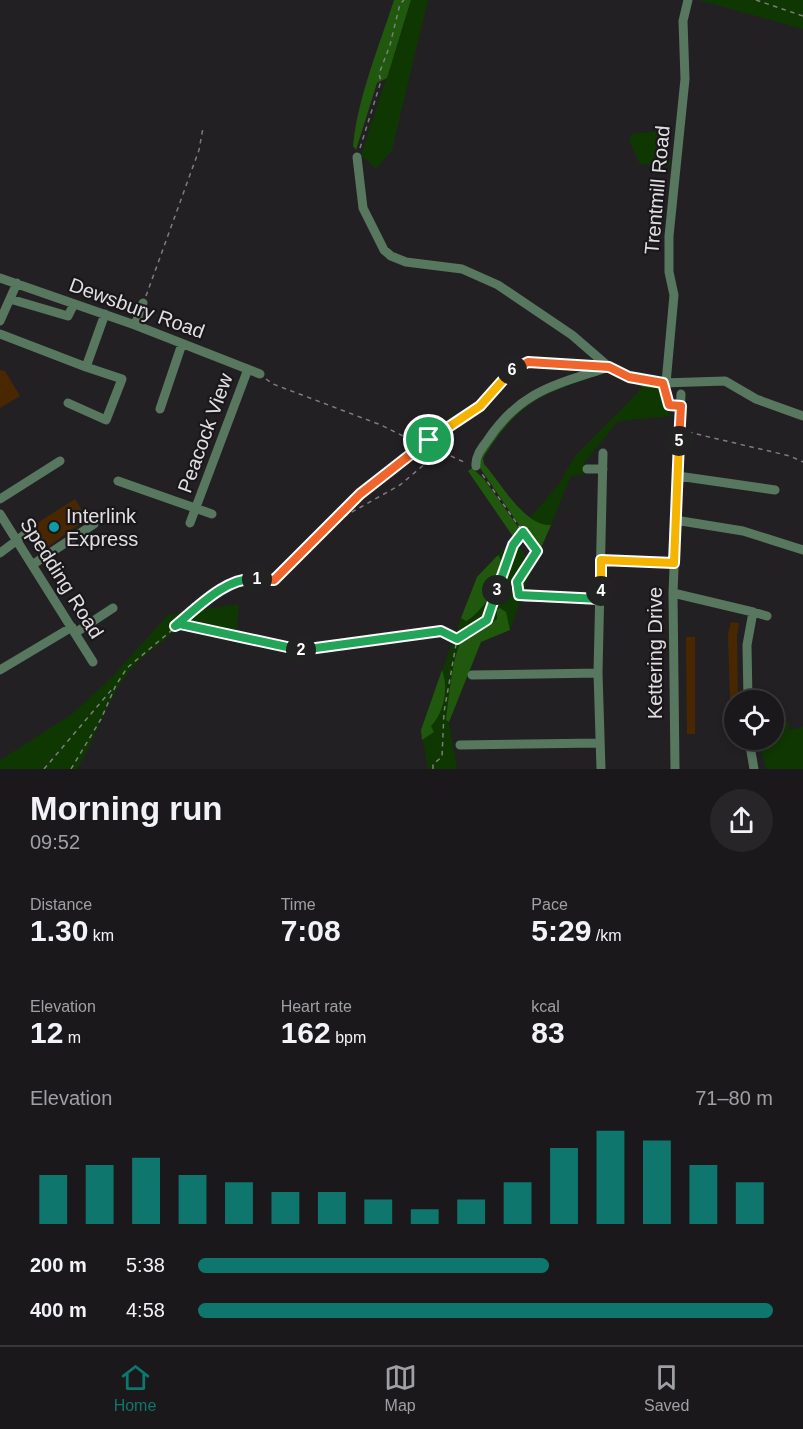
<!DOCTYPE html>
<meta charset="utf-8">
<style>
body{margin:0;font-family:Helvetica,sans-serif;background:#272528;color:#f1f3f6;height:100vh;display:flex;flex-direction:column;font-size:22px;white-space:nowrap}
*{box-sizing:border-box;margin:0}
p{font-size:20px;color:#9fa0a3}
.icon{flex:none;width:33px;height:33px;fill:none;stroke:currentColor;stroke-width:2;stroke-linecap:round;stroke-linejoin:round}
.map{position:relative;height:769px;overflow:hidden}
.sheet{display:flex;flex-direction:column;background:#1a181b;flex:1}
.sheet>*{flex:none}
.fabs{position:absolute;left:724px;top:690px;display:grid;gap:12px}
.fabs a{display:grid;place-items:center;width:60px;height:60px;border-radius:50%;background:#1a181b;box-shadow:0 3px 9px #0003,0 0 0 2px #38373a;font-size:30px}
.pin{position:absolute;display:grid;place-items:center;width:51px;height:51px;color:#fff;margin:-26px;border:3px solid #fff;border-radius:50%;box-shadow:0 2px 6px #0007}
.km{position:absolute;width:30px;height:30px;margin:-15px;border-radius:50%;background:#222;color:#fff;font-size:16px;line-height:30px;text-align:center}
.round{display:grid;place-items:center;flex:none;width:63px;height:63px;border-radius:32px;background:#272528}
.headline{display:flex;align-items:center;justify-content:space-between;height:102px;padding:0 30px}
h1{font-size:33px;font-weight:700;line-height:45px}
.figures{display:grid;grid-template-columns:repeat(3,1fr);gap:9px;height:102px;padding:6px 30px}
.figures div{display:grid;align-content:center}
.figures b{font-size:30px;font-weight:700}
.figures small{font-size:16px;font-weight:400}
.figures p{font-size:16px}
.chart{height:168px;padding:12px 30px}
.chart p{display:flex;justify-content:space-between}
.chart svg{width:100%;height:108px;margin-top:6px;stroke:#0f766e;stroke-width:6}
ul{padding:0 30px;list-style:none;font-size:20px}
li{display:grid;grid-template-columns:96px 72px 1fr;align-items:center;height:45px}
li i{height:15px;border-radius:8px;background:#0f766e}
.tabs{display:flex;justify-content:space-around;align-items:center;height:84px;border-top:2px solid #38373a;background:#1a181b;font-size:16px;color:#9fa0a3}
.tabs a{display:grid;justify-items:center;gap:3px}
.tabs .on{color:#0f766e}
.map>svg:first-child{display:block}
.green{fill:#0f3702}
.forest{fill:#20580d}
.building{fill:#492700}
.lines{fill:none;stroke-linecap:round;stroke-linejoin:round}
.path{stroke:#7f7c80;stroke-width:1.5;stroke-dasharray:4.5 4.5;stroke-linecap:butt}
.minor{stroke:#57775f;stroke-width:9}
.split-1-casing{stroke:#fff;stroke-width:12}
.split-2-casing{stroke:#fff;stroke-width:12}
.split-3-casing{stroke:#fff;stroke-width:12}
.split-4-casing{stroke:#fff;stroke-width:12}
.split-5-casing{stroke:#fff;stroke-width:12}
.split-6-casing{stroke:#fff;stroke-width:12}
.split-7-casing{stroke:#fff;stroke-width:12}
.split-1{stroke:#f0652b;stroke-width:8}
.split-2{stroke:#22a559;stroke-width:8}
.split-3{stroke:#22a559;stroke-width:8}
.split-4{stroke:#22a559;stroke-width:8}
.split-5{stroke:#f5b400;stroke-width:8}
.split-6{stroke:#f0652b;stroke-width:8}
.split-7{stroke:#f5b400;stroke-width:8}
.culture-dot{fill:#0f9aa8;stroke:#1a171a;stroke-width:2}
.labels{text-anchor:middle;stroke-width:4.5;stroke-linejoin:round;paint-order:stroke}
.street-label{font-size:20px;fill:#e1dfe2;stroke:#1a171a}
.poi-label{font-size:20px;fill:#e1dfe2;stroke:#1a171a;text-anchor:start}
</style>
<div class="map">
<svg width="803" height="769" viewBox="0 0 803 769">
<rect width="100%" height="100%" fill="#232024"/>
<path class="green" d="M411,0H428L392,150L376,169L361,155C378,102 396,53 411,0Z
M698,0H803V29Z
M661,131L666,135L663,150L656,158L674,163L669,166L640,164L629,140L632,134Z
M643,387L661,389L664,408L672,416L618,421L584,463V474L571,476L551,525L541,526L529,519L559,484L575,456Z
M514,538L533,567L510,630L481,642L449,722L457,769H428L421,730L456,632L477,577Z
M239,604L236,642L178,627C165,642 146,652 133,667C107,696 97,736 77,769H0V760L72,714L112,677L168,615Z
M774,720L789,722V730L803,727V769H766L759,742H755V740H774Z"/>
<path class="forest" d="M394,0H411L387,78L377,83L356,150L353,146C358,96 379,47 394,0Z
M605,370L660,387L661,389L643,387L607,372C543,394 520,398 483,458L484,464C501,483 525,527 551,525L541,548L519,525L478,465L483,448L527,399Z
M472,468L484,479L519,528V535L514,538L468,471Z
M498,555C512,572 481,614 466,621L461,618L477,577Z
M500,608L506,612L510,630L481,642L449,722L446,720C448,704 453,653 461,642C470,631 486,628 497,619V610Z
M442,670C449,688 444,713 431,726L434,732L422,740L421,730Z"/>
<path class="building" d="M0,370L5,371L20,396L0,408Z
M75,499L87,519L43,550L35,537L40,535L34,525Z
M731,622L739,623L737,636L738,700H730L728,634Z
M686,637H695V734H687Z"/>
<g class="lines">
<path class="path" d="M756,0L803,16
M360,148L381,81L379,74L390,45L400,4L404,0
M146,296L199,150L203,128
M266,379L273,384L381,425L409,439L429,440L480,407L507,374L517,365L528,362L584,366
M665,392L669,405H672
M688,432L790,456L803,462
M336,521L400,485L439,452
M518,592L517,582L537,551L523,533
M176,625L298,650L441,631L456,639
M44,769L113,688
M71,769L101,719L116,685L127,668L211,597L243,578L275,580L360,494L429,440L440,451L466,463
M433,769V764L442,757L444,712L457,639L487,620L513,545L523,532L482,474"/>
<path class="minor" d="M357,157L363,208L384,250L391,256L406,262L462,269L498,285L572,335L609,367L629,377L662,383L725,381L756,399L803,416
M0,278L135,325L260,374
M10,299L68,316L74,304
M0,321L17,283
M135,325L143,303
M0,334L86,367
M666,383L674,295L669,272V236L685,79L683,21L688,0
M68,403L106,420L122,379L86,367L105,314
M160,409L182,344
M476,466C475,456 482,448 487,441C521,390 555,385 609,367
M587,469H603
M678,476L775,490
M118,481L212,514
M0,499L60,461
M0,514L93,662
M675,520L743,531L803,550
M190,523L248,369
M0,553L24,535
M601,560L674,563
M32,565L94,524
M673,593L753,612L747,645L748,700
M524,597L600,599
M753,612L767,616
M75,633L113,608
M0,670L72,627
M472,675L598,673
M749,740L754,769
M460,745L599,743
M601,769L598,673L603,453
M675,769L673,593L681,394"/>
</g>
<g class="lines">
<defs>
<path id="split-1" d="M257,579L274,580L360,494L429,440"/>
<path id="split-2" d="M257,579C227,576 197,608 175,626L180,624L301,650"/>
<path id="split-3" d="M301,650L441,631L457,639L487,620L497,590"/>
<path id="split-4" d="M497,590L513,545L523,532L537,551L517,582L519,595L600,599L601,591"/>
<path id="split-5" d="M601,591V560L674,563L679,441"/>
<path id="split-6" d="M512,370L528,362L609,367L629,377L663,383L669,405L681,406L679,441"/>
<path id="split-7" d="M429,440L480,406L512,370"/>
</defs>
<use href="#split-1" class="split-1-casing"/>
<use href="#split-2" class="split-2-casing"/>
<use href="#split-3" class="split-3-casing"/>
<use href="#split-4" class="split-4-casing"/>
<use href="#split-5" class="split-5-casing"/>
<use href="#split-6" class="split-6-casing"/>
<use href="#split-7" class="split-7-casing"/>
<use href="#split-1" class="split-1"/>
<use href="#split-2" class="split-2"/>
<use href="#split-3" class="split-3"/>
<use href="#split-4" class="split-4"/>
<use href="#split-5" class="split-5"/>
<use href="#split-6" class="split-6"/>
<use href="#split-7" class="split-7"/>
</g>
<circle class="culture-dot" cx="54" cy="527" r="6"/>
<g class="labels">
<g class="street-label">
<text transform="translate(657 190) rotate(-85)" y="7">Trentmill Road</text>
<text transform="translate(137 308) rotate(20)" y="7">Dewsbury Road</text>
<text transform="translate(205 433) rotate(-70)" y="7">Peacock View</text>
<text transform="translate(62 578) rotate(58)" y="7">Spedding Road</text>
<text transform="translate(655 653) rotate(-90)" y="7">Kettering Drive</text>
</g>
<g class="poi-label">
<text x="66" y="523">Interlink<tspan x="66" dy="23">Express</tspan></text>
</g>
</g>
</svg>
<div class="fabs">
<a><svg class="icon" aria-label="locate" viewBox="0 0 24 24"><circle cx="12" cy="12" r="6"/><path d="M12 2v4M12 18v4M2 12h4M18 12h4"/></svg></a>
</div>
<div class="pin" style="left:429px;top:440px;background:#1e9e55"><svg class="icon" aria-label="arrive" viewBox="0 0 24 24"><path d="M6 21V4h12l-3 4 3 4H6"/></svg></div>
<b class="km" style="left:257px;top:579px">1</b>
<b class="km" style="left:301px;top:650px">2</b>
<b class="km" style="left:497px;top:590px">3</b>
<b class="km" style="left:601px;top:591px">4</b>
<b class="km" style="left:679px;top:441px">5</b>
<b class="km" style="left:512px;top:370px">6</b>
</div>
<section class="sheet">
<div class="headline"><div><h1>Morning run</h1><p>09:52</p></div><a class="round"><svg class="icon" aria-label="share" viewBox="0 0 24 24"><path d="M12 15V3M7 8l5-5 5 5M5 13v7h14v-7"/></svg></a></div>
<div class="figures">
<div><p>Distance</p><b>1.30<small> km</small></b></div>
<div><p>Time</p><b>7:08</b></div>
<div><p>Pace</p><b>5:29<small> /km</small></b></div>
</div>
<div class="figures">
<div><p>Elevation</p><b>12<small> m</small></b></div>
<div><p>Heart rate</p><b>162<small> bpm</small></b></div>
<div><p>kcal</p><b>83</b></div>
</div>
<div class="chart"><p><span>Elevation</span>71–80 m</p>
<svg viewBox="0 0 160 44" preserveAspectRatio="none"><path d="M5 44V24M15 44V20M25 44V17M35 44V24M45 44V27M55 44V31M65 44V31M75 44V34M85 44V38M95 44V34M105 44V27M115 44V13M125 44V6M135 44V10M145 44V20M155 44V27"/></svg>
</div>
<ul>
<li><b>200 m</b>5:38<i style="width:61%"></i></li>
<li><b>400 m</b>4:58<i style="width:100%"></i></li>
</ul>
</section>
<nav class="tabs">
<a class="on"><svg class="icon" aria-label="home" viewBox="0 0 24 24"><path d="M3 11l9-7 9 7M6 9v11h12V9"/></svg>Home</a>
<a><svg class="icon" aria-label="map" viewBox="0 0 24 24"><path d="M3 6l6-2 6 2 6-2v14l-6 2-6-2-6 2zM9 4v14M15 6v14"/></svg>Map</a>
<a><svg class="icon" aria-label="saved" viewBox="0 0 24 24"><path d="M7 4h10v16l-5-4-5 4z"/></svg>Saved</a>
</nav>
